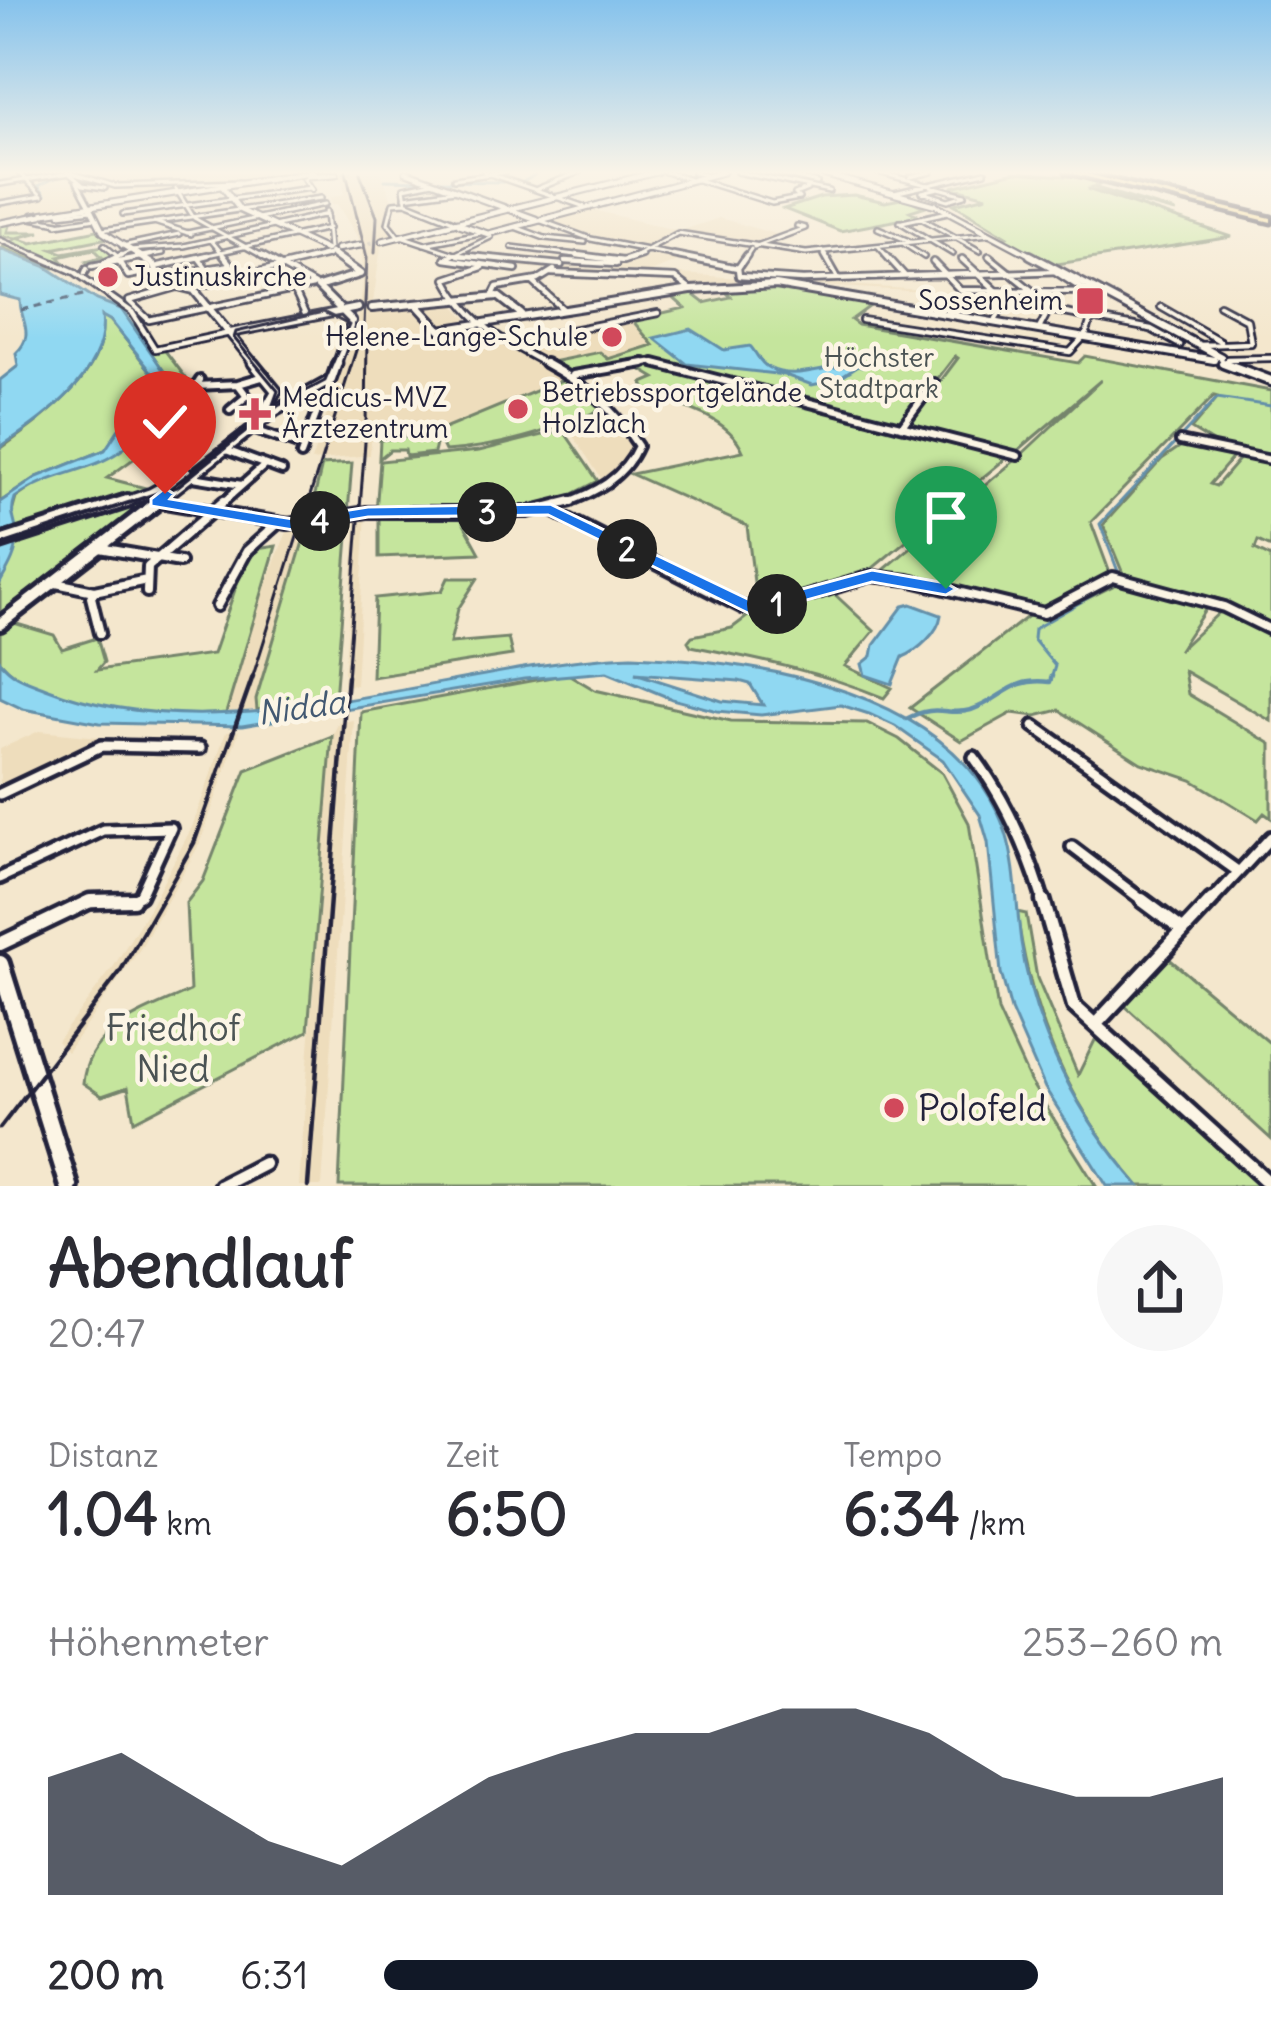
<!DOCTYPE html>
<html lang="de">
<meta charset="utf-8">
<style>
body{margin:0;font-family:Delius,sans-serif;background:#f7f7f7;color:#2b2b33;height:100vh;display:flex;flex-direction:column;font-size:45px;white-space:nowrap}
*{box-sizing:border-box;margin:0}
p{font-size:39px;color:#7c7c81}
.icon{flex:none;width:66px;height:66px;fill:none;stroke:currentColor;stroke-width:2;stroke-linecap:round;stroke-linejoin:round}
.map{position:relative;height:1186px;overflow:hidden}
.sheet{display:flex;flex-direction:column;background:#fff;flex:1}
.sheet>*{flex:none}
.pin{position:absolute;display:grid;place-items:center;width:102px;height:102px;color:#fff;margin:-123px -51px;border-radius:50% 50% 50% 0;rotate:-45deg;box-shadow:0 0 12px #0007}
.pin .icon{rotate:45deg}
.km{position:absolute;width:60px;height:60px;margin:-30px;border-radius:50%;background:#222;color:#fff;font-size:33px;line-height:60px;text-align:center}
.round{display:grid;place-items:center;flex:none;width:126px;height:126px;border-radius:63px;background:#f7f7f7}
.head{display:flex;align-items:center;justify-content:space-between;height:204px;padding:0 48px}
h1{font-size:66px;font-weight:700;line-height:90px}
.figures{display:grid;grid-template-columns:repeat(3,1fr);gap:18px;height:204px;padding:12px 48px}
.figures div{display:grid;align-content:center}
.figures b{font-size:60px;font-weight:700}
.figures small{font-size:33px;font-weight:400}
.figures p{font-size:33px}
.chart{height:336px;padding:24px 48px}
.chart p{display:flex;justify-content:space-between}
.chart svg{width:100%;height:216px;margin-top:12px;fill:#111827;opacity:.7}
ul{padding:0 48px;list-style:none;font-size:39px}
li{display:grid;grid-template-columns:192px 144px 1fr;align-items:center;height:90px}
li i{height:30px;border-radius:15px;background:#111827}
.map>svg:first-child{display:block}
.built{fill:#eeddbc}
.green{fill:#c5e59d;stroke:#74846c;stroke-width:3}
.water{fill:#90d8f2;stroke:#648fa9;stroke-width:3;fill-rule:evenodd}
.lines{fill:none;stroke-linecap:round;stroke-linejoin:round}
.stream-far1{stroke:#648fa9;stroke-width:3}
.stream{stroke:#648fa9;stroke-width:4.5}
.ferry{stroke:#435972;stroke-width:3;stroke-dasharray:8 6;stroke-linecap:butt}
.secondary-tunnel{stroke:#cac0b0;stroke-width:4.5;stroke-dasharray:4.5 3;stroke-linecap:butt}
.street-far5-casing{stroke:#22223b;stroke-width:8}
.street-far4-casing{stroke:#22223b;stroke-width:10}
.street-far3-casing{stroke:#22223b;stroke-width:14}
.street-far2-casing{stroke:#22223b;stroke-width:16}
.street-far1-casing{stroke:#22223b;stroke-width:18}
.street-casing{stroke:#22223b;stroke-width:21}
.secondary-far4-casing{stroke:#22223b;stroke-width:9}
.secondary-far3-casing{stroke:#22223b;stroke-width:12}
.secondary-far2-casing{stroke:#22223b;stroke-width:15}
.secondary-far1-casing{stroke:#22223b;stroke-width:20}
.secondary-casing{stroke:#22223b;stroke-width:26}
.highway-casing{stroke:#22223b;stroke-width:9}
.street-far5{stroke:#fcf5e5;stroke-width:3}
.street-far4{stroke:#fcf5e5;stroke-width:4.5}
.street-far3{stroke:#fcf5e5;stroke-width:6}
.street-far2{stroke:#fcf5e5;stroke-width:8}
.street-far1{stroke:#fcf5e5;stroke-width:9}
.street{stroke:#fcf5e5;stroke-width:12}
.secondary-far4{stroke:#fcf5e5;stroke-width:4.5}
.secondary-far3{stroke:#fcf5e5;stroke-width:6}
.secondary-far2{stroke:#fcf5e5;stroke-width:8}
.secondary-far1{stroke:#fcf5e5;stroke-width:10}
.secondary{stroke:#fcf5e5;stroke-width:16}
.highway{fill:#fadf96;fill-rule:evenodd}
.tram{stroke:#22223b;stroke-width:3}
.rail-far1{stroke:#22223b;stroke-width:3}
.rail{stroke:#22223b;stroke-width:4.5}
.secondary-bridge-casing{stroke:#22223b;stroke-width:9;stroke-linecap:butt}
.secondary-bridge{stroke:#fcf5e5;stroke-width:4.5}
.route{fill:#1a73e8;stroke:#fff;stroke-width:3}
.poi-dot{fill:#d1495b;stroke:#fcf5e5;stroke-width:4.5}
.labels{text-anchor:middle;stroke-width:9;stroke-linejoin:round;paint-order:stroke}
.far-poi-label{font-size:27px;fill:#22223b;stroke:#fcf5e5;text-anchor:start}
.far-park-label{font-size:27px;fill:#4b5354;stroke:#fcf5e5}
.water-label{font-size:33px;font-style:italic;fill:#435972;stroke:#fcf5e5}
.near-park-label{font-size:36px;fill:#4b5354;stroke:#fcf5e5}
.near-poi-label{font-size:36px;fill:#22223b;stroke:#fcf5e5;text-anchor:start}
</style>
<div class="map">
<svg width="1271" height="1186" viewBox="0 0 1271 1186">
<rect width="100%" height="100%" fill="#f4e7cd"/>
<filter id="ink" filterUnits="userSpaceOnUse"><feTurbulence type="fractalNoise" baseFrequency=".00833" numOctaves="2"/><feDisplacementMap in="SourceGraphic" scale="24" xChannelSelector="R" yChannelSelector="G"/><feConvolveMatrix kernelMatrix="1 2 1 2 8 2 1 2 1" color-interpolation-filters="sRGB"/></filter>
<g filter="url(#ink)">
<path class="built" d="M0,172H307L138,196L130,187L80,193L85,205L0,221Z
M341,172H381L392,200L386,225L395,236L382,240L372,309L452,303L475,327L510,344L632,320L655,345L608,359L600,352L550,363L572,376L432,434L371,441L370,455L311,461L358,324L364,273L360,241L337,204H331L330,198L344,194Z
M589,209L680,231L719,218L782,236L754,246L675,232L648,250L544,221Z
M652,254L680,260L651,272L1116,303L738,281L694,288L678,278L482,265L451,258L608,270Z
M609,411L635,447L622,467L601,478L568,428Z
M366,513L356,685L343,686L357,514Z
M308,525L256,699L257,710L226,713L263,590L289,527Z
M354,720L322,1186H299L332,736L339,722Z
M39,731L99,737L91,746L0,790V749Z
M239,731L200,843L140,949L67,1052L57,1041L114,966L150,907L192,827L226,732Z"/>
<path class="green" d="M1015,172L1078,177L1193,206L1102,184L1093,187L1176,212L1087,189L1232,237L1051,265L1000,238L1007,236L954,204L987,196L952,187Z
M854,195L885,202L906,198L923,207L910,211L920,216L840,231L784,209L821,197Z
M10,222L7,232H40L17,238L32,243L97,230L108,238L52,249L63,253L103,246L115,255L88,264L86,261L102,257L94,249L59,257L71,270L45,258L61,266L54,268L2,248L17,238L0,236V225Z
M770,286L877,301L851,320L858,325L1078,363L1085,356L1271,391V458L1225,450L1191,429L1218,397L1214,396L1091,522L1111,576L1042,610L912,576L880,573L1019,457L1101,380L1015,453L907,426L958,358L955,356L902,425L659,362L574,374L552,362L600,352L608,359L653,345L632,320L685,308L670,295L690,292L704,303L731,297L722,288Z
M101,316H106C124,335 136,356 154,374L153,381L105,450L37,477L0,502V449C39,421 112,372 101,316Z
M136,325L152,351L163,348L186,378L152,429L168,434L107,478L153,490L17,533L11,516L16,498L45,478L95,464L170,380L132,326Z
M649,363L1010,455L867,573L757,606L747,526L631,474L743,451C731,422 683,400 652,404L643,383L655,378L633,365Z
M572,376L604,408C553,431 502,447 445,451L438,436L434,453L406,456L405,450H390L379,459L380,440L432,434Z
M563,430L598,481L542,510L376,512L380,461L479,451Z
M1184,444L1235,455L1210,484L1216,486L1242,456L1271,462V547L1258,541L1255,549L1271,557V629L1228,607L1227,601L1124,576L1103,525L1162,459Z
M352,463L348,512L309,520L322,465Z
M161,495L0,622V583L16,542Z
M458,513L480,553L379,557V514Z
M342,517L349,524L335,699L257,710L256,699L308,525Z
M276,546L226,713C166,719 40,709 0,661V629L14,623L54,635L62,649L97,638L104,662L97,670L213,654L242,569L257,549Z
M448,578H478L458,609L450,643L508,638L512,655L372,677L375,598L442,591Z
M1121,582L1209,604L1178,651L1223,609L1271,632V721L1184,671L1188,694L1271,744V818L1264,813L1258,820L1192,780L1141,763L1059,710L1036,716L1012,713L961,741L910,708L1031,614L1050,617Z
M829,589L874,631L845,666L892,688L884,698C822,672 757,659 691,646L688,641L692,636L732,628L756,610Z
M568,674L595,690L731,721L867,723L899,739L942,773L969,823L998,1011L1030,1081L1096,1186H339L361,712Z
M332,736L308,1031L134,1121L128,1087L102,1096L83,1083C88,1027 146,1012 190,991L186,903L203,881L246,770Z
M1017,912L1026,914L1037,978L1078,1075L1099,1032L1268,1186H1139C1070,1108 1030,1015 1017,912Z
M1167,957L1271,1044V1139L1124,1005Z"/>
<path class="water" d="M0,249L45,266L97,300L121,309L170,380C156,403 143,437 120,451C87,474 50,472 15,498C9,514 16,521 17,536C18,553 8,569 0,583V502L37,477L105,450L154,375L111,321L102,316C109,373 42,420 0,447V380L18,366L16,353C36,334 20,321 20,300L0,295Z
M691,329L724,350L750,346C757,353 759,363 769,368C796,382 827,363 857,366L836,380L812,385L785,375L687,364L654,338Z
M911,604L941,615C939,632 918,651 903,657L892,684L865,675L862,664L872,656L874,645L903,606Z
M632,656C760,661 959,690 1006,833C1017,868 1016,906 1021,942C1034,1032 1079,1118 1139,1186H1107L1045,1088L1011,1010L1001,973L988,842L980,815L943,760L895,726L869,714L841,705L761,715L717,711L672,699L607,672L524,679L242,726L100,723L23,709L0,698V661C14,678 26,680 46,688C225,759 445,664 632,656ZM635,673L739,681L750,684L763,705L722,701Z"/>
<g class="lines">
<path class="stream-far1" d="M385,180L425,181
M435,181L503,182
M523,182L540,172
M45,195L38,186L55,178
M898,358L927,350
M861,366L897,360
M1119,574L1100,524L1217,398L1271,406
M1051,679L1055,666L1033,639L1034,629L1117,581"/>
<path class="stream" d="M906,719C938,702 946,717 971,710C1005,699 1009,677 1050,682L1052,676"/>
<path class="ferry" d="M21,310L87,294"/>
<path class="secondary-tunnel" d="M342,173L352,172
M361,245L382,241"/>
<defs>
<path id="street-far5" d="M68,172L115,186L239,182
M484,172L588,208
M665,172L694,180
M694,172L708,176
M737,172L829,191
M771,172L817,183
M877,172L939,188
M70,174L83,185L105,188
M910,177L931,172
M454,179L505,172
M695,179L772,203L799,198L795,194L807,189
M77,182L90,206
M0,184L70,173
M939,188L965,195L948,200L922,192Z
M176,189L194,218L266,258
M537,189L579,172
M312,190L304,179L315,172
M894,193L985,172
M405,197L455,190
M406,200L404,188L433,182
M0,203L42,196L18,172
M326,211L329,249
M60,214L92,210
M123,214L310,188
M31,218L59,223
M921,218L980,251
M539,220L591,239L688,258
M154,222L191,234
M900,222L953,254
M902,222L948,212
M57,224L96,218
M515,227L545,238L585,242
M878,228L909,241
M102,230L321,198
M187,233L325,204
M401,236L461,256L485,258
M399,237L388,223L393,203L406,202L456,222
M0,240L43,258
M211,240L226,258
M424,244L480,233
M904,244L924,257
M104,245L116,255
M122,246L179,234
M878,246L889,258
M512,247L600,258
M754,247L805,228L797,226
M129,250L184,246L327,214
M823,251L827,258
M114,258L130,251
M135,258L163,253
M194,258L329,228
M316,258L329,255
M447,258L491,237
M632,258L678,233L806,253L990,234
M745,258L751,249"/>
<path id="street-far4" d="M36,255L75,272L132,312
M223,255L240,276
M261,255L314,285
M453,255L445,259L516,269
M458,255L561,265
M577,255L623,261L641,255
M673,255L738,268
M747,255L738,268L739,276L803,280L1059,271
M825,255L838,278
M886,255L904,275
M989,256L1035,293
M962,259L998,292
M565,261L616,264
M933,262L960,290L1087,292
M104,263L121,255
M120,263L128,276L149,272
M92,266L151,255
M155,267L208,255
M482,267L446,279C470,324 506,343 550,366
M1056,272L1087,292
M85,273L87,268
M551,273L675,278L691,290
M159,276L231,265
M532,281L564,310
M164,282L210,273L199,258
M181,286L129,301L149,320L313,286
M192,288L328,255
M294,290L306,316
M493,295L497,287L538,280L554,270
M1027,306L1151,329L1180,345
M1161,307L1220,341
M132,312L155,349L230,333
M996,319L1006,303
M862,320L1070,352L1086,335L1095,307
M1040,327L1051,306
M511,342L658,313
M1199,345L1251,343L1247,320L1219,305
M1227,359L1271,358
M626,366L650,362L666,366"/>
<path id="street-far3" d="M545,363C585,385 613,407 638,446C624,478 595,493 563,504
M654,363L1018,456
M573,375L644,363
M196,386L238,384L265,376
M184,405L200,380
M230,410L247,396L238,384
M902,426L934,383
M252,429L303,447
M1180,441L1271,460
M226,450L282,471
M301,455L317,412
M193,477L242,485
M159,502L169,504
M221,504L265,465"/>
<path id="street-far2" d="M159,502L288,524L367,512H528L572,501
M551,510L743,608L792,601L871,576L908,580L1044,613L1113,577L1224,607L1271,630
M100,548L180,562
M56,583L94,591L147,580
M94,591L91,597L100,633
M147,592L148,567L224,501
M217,606L247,551L276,525"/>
<path id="street-far1" d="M1034,726L1236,870
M974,757C1007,801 1028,850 1044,903
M0,794L101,746L200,748
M1072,847L1146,903
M0,878L103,830L171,828L140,896L130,901L87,903
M1210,903L1271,837"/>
<path id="street" d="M1043,900L1074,1006L1271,1185
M1142,900L1181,929
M0,944L90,901L133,900
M1096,1024L1212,900
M221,1186L264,1164"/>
<path id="secondary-far4" d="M406,172L536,219
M815,172L936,205L1036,258
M309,176L336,174
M222,186L240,210L326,250
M90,206L103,232L143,258
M33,215L312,172
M459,224L488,234L723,172
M382,241L657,172
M337,249L361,245
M331,253L338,258"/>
<path id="secondary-far3" d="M138,255L153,265L162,282L194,290L256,366
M334,255L360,274L318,287L352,321L336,366
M1030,255L1221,357
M419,307L440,330L691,290L776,285L1214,360
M372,308L498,296L521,314
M230,333L358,308
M1223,363L1231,366"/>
<path id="secondary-far2" d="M253,363L276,391
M1223,363L1271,381
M263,413L276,391
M118,504L151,493L187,473
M155,504L275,411L331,380L337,363"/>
<path id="secondary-far1" d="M0,542L127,501
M0,624L159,501"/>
<path id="secondary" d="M0,964L69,1186"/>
<path id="highway" d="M1067,172H1078L1271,218V222Z"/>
</defs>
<use href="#street-far5" class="street-far5-casing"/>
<use href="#street-far4" class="street-far4-casing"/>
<use href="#street-far3" class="street-far3-casing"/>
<use href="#street-far2" class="street-far2-casing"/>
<use href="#street-far1" class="street-far1-casing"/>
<use href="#street" class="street-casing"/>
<use href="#secondary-far4" class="secondary-far4-casing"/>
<use href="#secondary-far3" class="secondary-far3-casing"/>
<use href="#secondary-far2" class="secondary-far2-casing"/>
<use href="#secondary-far1" class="secondary-far1-casing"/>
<use href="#secondary" class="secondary-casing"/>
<use href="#highway" class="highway-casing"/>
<use href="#street-far5" class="street-far5"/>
<use href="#street-far4" class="street-far4"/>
<use href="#street-far3" class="street-far3"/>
<use href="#street-far2" class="street-far2"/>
<use href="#street-far1" class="street-far1"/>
<use href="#street" class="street"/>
<use href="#secondary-far4" class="secondary-far4"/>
<use href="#secondary-far3" class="secondary-far3"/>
<use href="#secondary-far2" class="secondary-far2"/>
<use href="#secondary-far1" class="secondary-far1"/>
<use href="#secondary" class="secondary"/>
<use href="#highway" class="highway"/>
<path class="tram" d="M0,545L169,489L271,410L278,391L234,338L236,332L323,312L349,325L325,381L278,406L177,487L0,547"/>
<path class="rail-far1" d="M360,173L377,217L375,253
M252,679L364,325L367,258L346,172
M347,679L366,429L367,336"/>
<path class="rail" d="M0,1128L120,972L194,843L253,676
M308,1186L347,676"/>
<defs>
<path id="secondary-bridge" d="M0,223L42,215"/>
</defs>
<use href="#secondary-bridge" class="secondary-bridge-casing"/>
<use href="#secondary-bridge" class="secondary-bridge"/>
</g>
</g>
<linearGradient id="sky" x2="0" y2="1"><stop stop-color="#85c2ec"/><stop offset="0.51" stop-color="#faf4e8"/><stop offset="1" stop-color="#faf4e8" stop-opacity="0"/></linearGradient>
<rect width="1271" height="338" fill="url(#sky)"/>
<path class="route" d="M165,488L174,494L170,499L293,519L368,507L550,504L754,602L872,570L946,583L956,589L946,595L872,582L752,615L548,515L368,517L293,530L151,506V499Z"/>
<g class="poi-dot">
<circle cx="108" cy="277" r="12"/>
<rect x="1075" y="286" width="30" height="30" rx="6"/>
<circle cx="612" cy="337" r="12"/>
<circle cx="518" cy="409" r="12"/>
<path d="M249 396h12v12h12v12h-12v12h-12v-12h-12v-12h12z"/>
<circle cx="894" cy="1108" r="12"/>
</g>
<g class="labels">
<g class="far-poi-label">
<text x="132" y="286">Justinuskirche</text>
<text x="1063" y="310" text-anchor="end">Sossenheim</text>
<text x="588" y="346" text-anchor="end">Helene-Lange-Schule</text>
<text x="542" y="402">Betriebssportgelände<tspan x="542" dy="31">Holzlach</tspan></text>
<text x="282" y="407">Medicus-MVZ<tspan x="282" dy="31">Ärztezentrum</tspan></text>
</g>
<g class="far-park-label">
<text x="879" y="367">Höchster<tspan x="879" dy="31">Stadtpark</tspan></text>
</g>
<g class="water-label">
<text transform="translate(301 707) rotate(-8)" y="12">Nidda</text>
</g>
<g class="near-park-label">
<text x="173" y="1041">Friedhof<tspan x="173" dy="41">Nied</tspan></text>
</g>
<g class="near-poi-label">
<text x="918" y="1121">Polofeld</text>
</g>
</g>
</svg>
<div class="pin" style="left:946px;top:589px;background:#1e9e55"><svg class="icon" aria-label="arrive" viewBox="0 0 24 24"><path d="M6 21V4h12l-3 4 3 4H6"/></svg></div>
<div class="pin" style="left:165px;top:494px;background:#d93025"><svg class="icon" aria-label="check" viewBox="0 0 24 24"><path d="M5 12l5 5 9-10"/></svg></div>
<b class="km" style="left:777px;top:604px">1</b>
<b class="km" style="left:627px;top:549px">2</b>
<b class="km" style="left:487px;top:512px">3</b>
<b class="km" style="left:320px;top:521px">4</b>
</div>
<section class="sheet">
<div class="head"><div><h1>Abendlauf</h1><p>20:47</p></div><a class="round"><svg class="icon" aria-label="share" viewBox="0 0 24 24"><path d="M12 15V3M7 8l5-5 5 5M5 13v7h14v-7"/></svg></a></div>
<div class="figures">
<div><p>Distanz</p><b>1.04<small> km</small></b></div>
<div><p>Zeit</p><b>6:50</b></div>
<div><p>Tempo</p><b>6:34<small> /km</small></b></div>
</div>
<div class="chart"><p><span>Höhenmeter</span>253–260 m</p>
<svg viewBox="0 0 160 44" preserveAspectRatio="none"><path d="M0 44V20L10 15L20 24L30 33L40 38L50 29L60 20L70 15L80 11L90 11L100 6L110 6L120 11L130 20L140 24L150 24L160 20V44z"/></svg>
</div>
<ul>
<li><b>200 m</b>6:31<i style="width:78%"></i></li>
</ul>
</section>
